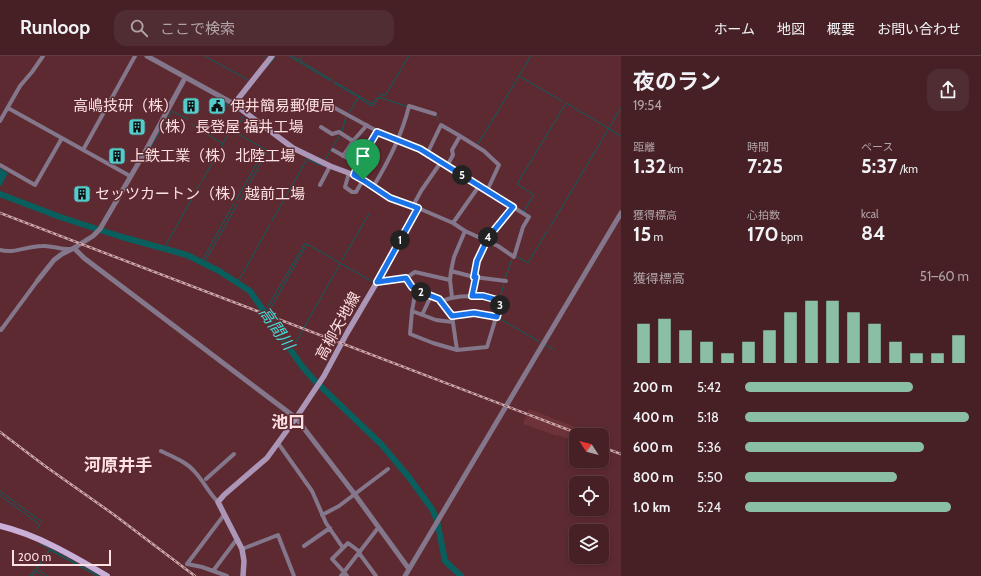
<!DOCTYPE html>
<html lang="ja">
<meta charset="utf-8">
<style>
body{margin:0;font-family:Cabin,"Noto Sans JP",sans-serif;background:#502d32;color:#f1f3f6;height:100vh;display:flex;flex-direction:column;font-size:15px;white-space:nowrap}
*{box-sizing:border-box;margin:0}
p{font-size:13px;color:#b0a3a7}
.icon{flex:none;width:22px;height:22px;fill:none;stroke:currentColor;stroke-width:2;stroke-linecap:round;stroke-linejoin:round}
.map{position:relative;flex:1;overflow:hidden}
.side{display:flex;flex-direction:column;background:#462025;width:360px}
.side>*{flex:none}
.needle{width:26px;rotate:306deg}
.tools{position:absolute;left:569px;top:372px;display:grid;gap:8px}
.tools a{display:grid;place-items:center;width:40px;height:40px;border-radius:8px;background:#462025;box-shadow:0 2px 6px #0003,0 0 0 1px #5e3e42;font-size:20px}
.scale{position:absolute;left:12px;bottom:10px;width:99px;box-sizing:border-box;padding-left:4px;border:2px solid #fde1e3;border-top:0;font-size:11px;line-height:14px;white-space:nowrap;color:#fde1e3;-webkit-text-stroke:3px #5e2a31;paint-order:stroke}
.pin{position:absolute;display:grid;place-items:center;width:34px;height:34px;color:#fff;margin:-41px -17px;border-radius:50% 50% 50% 0;rotate:-45deg;box-shadow:0 0 4px #0007}
.pin .icon{rotate:45deg}
.km{position:absolute;width:20px;height:20px;margin:-10px;border-radius:50%;background:#222;color:#fff;font-size:11px;line-height:20px;text-align:center}
.round{display:grid;place-items:center;flex:none;width:42px;height:42px;border-radius:12px;background:#502d32}
.headline{display:flex;align-items:center;justify-content:space-between;height:68px;padding:0 12px}
h1{font-size:22px;font-weight:700;line-height:30px}
.metrics{display:grid;grid-template-columns:repeat(3,1fr);gap:6px;height:68px;padding:4px 12px}
.metrics div{display:grid;align-content:center}
.metrics b{font-size:20px;font-weight:700}
.metrics small{font-size:11px;font-weight:400}
.metrics p{font-size:11px}
.chart{height:112px;padding:8px 12px}
.chart p{display:flex;justify-content:space-between}
.chart svg{width:100%;height:72px;margin-top:4px;stroke:#8abfa5;stroke-width:6}
ul{padding:0 12px;list-style:none;font-size:13px}
li{display:grid;grid-template-columns:64px 48px 1fr;align-items:center;height:30px}
li i{height:10px;border-radius:5px;background:#8abfa5}
header{display:flex;align-items:center;gap:24px;box-sizing:border-box;height:56px;padding:0 20px;background:#462025;border-bottom:1px solid #5e3e42}
header strong{font-size:19px}
nav{display:flex;gap:22px;margin-inline-start:auto;font-size:14px}
.search{width:280px;height:36px;background:#502d32;display:flex;align-items:center;gap:10px;box-sizing:border-box;padding:0 14px;border-radius:12px;color:#b0a3a7;font-size:15px}
main{display:flex;flex:1;min-height:0}
.map>svg:first-child{display:block}
.built{fill:#6e323a}
.water{fill:#085f5e}
.lines{fill:none;stroke-linecap:round;stroke-linejoin:round}
.stream{stroke:#085f5e;stroke-width:1}
.river{stroke:#085f5e;stroke-width:6}
.minor{stroke:#84778b;stroke-width:4}
.tertiary{stroke:#84778b;stroke-width:5}
.secondary{stroke:#ab96b7;stroke-width:5.5}
.primary{stroke:#caafd9;stroke-width:6}
.rail-casing{stroke:#cda9ad;stroke-width:2.5}
.rail{stroke:#5e2a31;stroke-width:1;stroke-dasharray:3;stroke-linecap:butt}
.route-casing{stroke:#fff;stroke-width:8}
.route{stroke:#1a73e8;stroke-width:5}
.labels{text-anchor:middle;stroke-width:3;stroke-linejoin:round;paint-order:stroke}
.poi-label{font-size:15px;fill:#fde1e3;stroke:#5e2a31;text-anchor:start}
.street-label{font-size:15px;fill:#fde1e3;stroke:#5e2a31}
.water-label{font-size:16px;font-style:italic;fill:#46d9d6;stroke:#5e2a31}
.quarter-label{font-size:17px;font-weight:bold;fill:#fde1e3;stroke:#5e2a31}
</style>
<header>
<strong>Runloop</strong>
<div class="search"><svg class="icon" aria-label="search" viewBox="0 0 24 24"><circle cx="10" cy="10" r="6"/><path d="M15 15l6 6"/></svg>ここで検索</div>
<nav><a>ホーム</a><a>地図</a><a>概要</a><a>お問い合わせ</a></nav>
</header>
<main>
<div class="map">
<svg width="621" height="520" viewBox="0 0 621 520">
<rect width="100%" height="100%" fill="#5e2a31"/>
<path class="built" d="M529,353L585,375L584,379H576V386L558,379L557,380L523,368Z"/>
<path class="water" d="M0,112L8,117L1,130H0Z"/>
<g class="lines">
<path class="stream" d="M205,0L248,24
M263,0L266,2
M289,0L331,25
M292,0L332,24
M300,4L302,0
M268,10L276,0
M519,20L562,45
M335,26L359,40
M334,27L356,40
M379,38L385,40L409,0
M359,42L371,50L374,49L379,41L408,51
M224,47L240,56
M349,57L359,40L372,48L377,42
M435,60H437L438,65
M191,68L223,88L202,125
M342,75L346,61
M234,76L265,93L236,144
M223,87L231,74L234,76L244,59
M478,88L531,0
M332,92L340,79
M149,94L172,55L188,63
M325,104L331,94
M239,146L268,94L265,93
M526,157L524,155L534,139L517,128L566,47L621,80
M272,165L307,103L322,110
M550,171L621,52
M166,189L200,128
M518,201L528,207L548,174
M203,203L234,147
M342,204L369,158
M205,205L237,149
M505,223L512,203
M236,226L241,221L270,168
M500,243L504,227
M266,254L305,187
M268,257L307,188L373,226
M452,257L467,256
M500,263L540,286
M546,289L554,294
M293,291L340,208
M0,435L42,466
M0,439L40,469L37,474
M50,493L100,520
M37,512L50,494L97,520
M38,513L47,520
M30,520L50,493L40,488
M32,520L36,515L42,520"/>
<path class="river" d="M0,138L60,161L122,181L187,199L219,215L250,235L301,309L314,324L381,388L408,420L432,453L437,464L445,505L461,520"/>
<path class="minor" d="M322,45L377,75L420,93L529,161L523,171L514,201L498,190L465,175L453,167L418,152
M8,52L130,120
M0,65L20,30L32,16L43,0
M321,71L332,78L339,76L353,85
M460,80L484,95L499,109L487,135
M83,94L135,0
M333,94L358,108
M427,98L441,69L460,80L452,94L453,99L447,110
M343,100L353,85L367,69
M0,109L35,129L62,82
M349,117L345,131L352,136H356L363,124
M354,119L358,108L377,75
M320,129L330,110
M373,131C389,105 402,79 409,50L435,58
M413,150L421,135L441,106
M453,167L479,130
M486,184L513,151
M0,194C14,198 27,190 42,190C52,189 60,194 70,193
M451,215L454,201L465,175
M474,221L477,205L487,184
M406,222L415,216L450,224
M377,226L406,222L412,231L416,233L442,245L452,260L457,294
M416,233L412,255L410,278L433,287L457,294L487,291L501,245C482,240 461,237 442,245
M452,241L450,224L451,215L474,221L506,225
M472,241L476,221
M412,255L436,264L453,266
M422,259L431,240
M452,260L474,257L497,261
M0,273L1,274L38,224
M278,387L312,435L326,467L343,492
M161,395C173,401 187,406 195,416C204,426 209,437 218,446
M206,423L234,398
M322,459L339,450L388,413
M304,490L330,472
M242,493L278,479L294,520
M359,497L376,520
M187,508L224,459
M187,508L202,511L227,520
M213,515L237,483
M341,520L344,516L332,503L348,487L360,496
M347,520L344,516L378,472"/>
<path class="tertiary" d="M147,0L234,48
M74,192L84,202L296,362L353,436L409,513
M38,224L54,204L62,198L74,192L93,180L100,173L146,94L185,22
M405,520L621,157"/>
<path class="secondary" d="M243,520L244,505L242,493L218,446L224,439L267,402L296,362L324,320L347,277L377,226L418,152L390,142L363,124L354,119L330,110L293,92L234,48L272,0"/>
<path class="primary" d="M0,470C38,479 73,500 107,520"/>
<defs>
<path id="rail" d="M0,157L582,379
M0,376L45,410L113,458L195,520
M602,391L621,398"/>
</defs>
<use href="#rail" class="rail-casing"/>
<use href="#rail" class="rail"/>
</g>
<g class="lines">
<defs>
<path id="route" d="M377,76L420,93L513,151L486,184H487L477,205L474,221H476L472,240H483L501,245L497,261L474,257L452,260L439,243L416,234L412,231L406,222L377,226L418,152L390,142L363,124L354,119L358,108Z"/>
</defs>
<use href="#route" class="route-casing"/>
<use href="#route" class="route"/>
</g>
<defs>
<symbol id="building-square" viewBox="-11 -11 22 22"><rect x="-9" y="-9" width="18" height="18" rx="4" fill="#53cdcb" stroke="#5e2a31"/><path d="M-4-6H4V6H1V3H-1V6H-4ZM-2.5-4.3h1.7v1.8h-1.7ZM.8-4.3h1.7v1.8H.8ZM-2.5-1h1.7V.8h-1.7ZM.8-1h1.7V.8H.8Z" fill="#111"/></symbol>
<symbol id="civic-square" viewBox="-11 -11 22 22"><rect x="-9" y="-9" width="18" height="18" rx="4" fill="#53cdcb" stroke="#5e2a31"/><path d="M-.6-6.5H3V-4.5H.6V-3L4-1V1h2V6H-6V1h2V-1L-.6-3ZM-1.2 2.5V6h2.4V2.5Z" fill="#111"/></symbol>
</defs>
<g fill-rule="evenodd">
<use href="#building-square" x="181" y="40" width="20" height="20"/>
<use href="#civic-square" x="207" y="40" width="20" height="20"/>
<use href="#building-square" x="127" y="61" width="20" height="20"/>
<use href="#building-square" x="107" y="90" width="20" height="20"/>
<use href="#building-square" x="72" y="128" width="20" height="20"/>
</g>
<g class="labels">
<g class="poi-label">
<text x="178" y="55" text-anchor="end">高嶋技研（株）</text>
<text x="230" y="55">伊井簡易郵便局</text>
<text x="150" y="76">（株）長登屋 福井工場</text>
<text x="130" y="105">上鉄工業（株）北陸工場</text>
<text x="95" y="143">セッツカートン（株）越前工場</text>
</g>
<g class="street-label">
<text transform="translate(338 270) rotate(-61)" y="5">高柳矢地線</text>
</g>
<g class="water-label">
<text transform="translate(277 272) rotate(55)" y="6">高間川</text>
</g>
<g class="quarter-label">
<text x="288" y="372">池口</text>
<text x="118" y="415">河原井手</text>
</g>
</g>
</svg>
<div class="tools">
<a><svg class="needle" viewBox="-14 -14 28 28"><path d="M0-13l5 13h-10z" fill="#e53935"/><path d="M0 13l5-13h-10z" fill="#b0a3a7"/></svg></a>
<a><svg class="icon" aria-label="locate" viewBox="0 0 24 24"><circle cx="12" cy="12" r="6"/><path d="M12 2v4M12 18v4M2 12h4M18 12h4"/></svg></a>
<a><svg class="icon" aria-label="layers" viewBox="0 0 24 24"><path d="M12 4l9 5-9 5-9-5zM3 14l9 5 9-5"/></svg></a>
</div>
<div class="scale">200 m</div>
<div class="pin" style="left:363px;top:124px;background:#1e9e55"><svg class="icon" aria-label="arrive" viewBox="0 0 24 24"><path d="M6 21V4h12l-3 4 3 4H6"/></svg></div>
<b class="km" style="left:400px;top:184px">1</b>
<b class="km" style="left:421px;top:236px">2</b>
<b class="km" style="left:500px;top:249px">3</b>
<b class="km" style="left:488px;top:181px">4</b>
<b class="km" style="left:462px;top:119px">5</b>
</div>
<section class="side">
<div class="headline"><div><h1>夜のラン</h1><p>19:54</p></div><a class="round"><svg class="icon" aria-label="share" viewBox="0 0 24 24"><path d="M12 15V3M7 8l5-5 5 5M5 13v7h14v-7"/></svg></a></div>
<div class="metrics">
<div><p>距離</p><b>1.32<small> km</small></b></div>
<div><p>時間</p><b>7:25</b></div>
<div><p>ペース</p><b>5:37<small> /km</small></b></div>
</div>
<div class="metrics">
<div><p>獲得標高</p><b>15<small> m</small></b></div>
<div><p>心拍数</p><b>170<small> bpm</small></b></div>
<div><p>kcal</p><b>84</b></div>
</div>
<div class="chart"><p><span>獲得標高</span>51–60 m</p>
<svg viewBox="0 0 160 44" preserveAspectRatio="none"><path d="M5 44V20M15 44V17M25 44V24M35 44V31M45 44V38M55 44V31M65 44V24M75 44V13M85 44V6M95 44V6M105 44V13M115 44V20M125 44V31M135 44V38M145 44V38M155 44V27"/></svg>
</div>
<ul>
<li><b>200 m</b>5:42<i style="width:75%"></i></li>
<li><b>400 m</b>5:18<i style="width:100%"></i></li>
<li><b>600 m</b>5:36<i style="width:80%"></i></li>
<li><b>800 m</b>5:50<i style="width:68%"></i></li>
<li><b>1.0 km</b>5:24<i style="width:92%"></i></li>
</ul>
</section>
</main>
